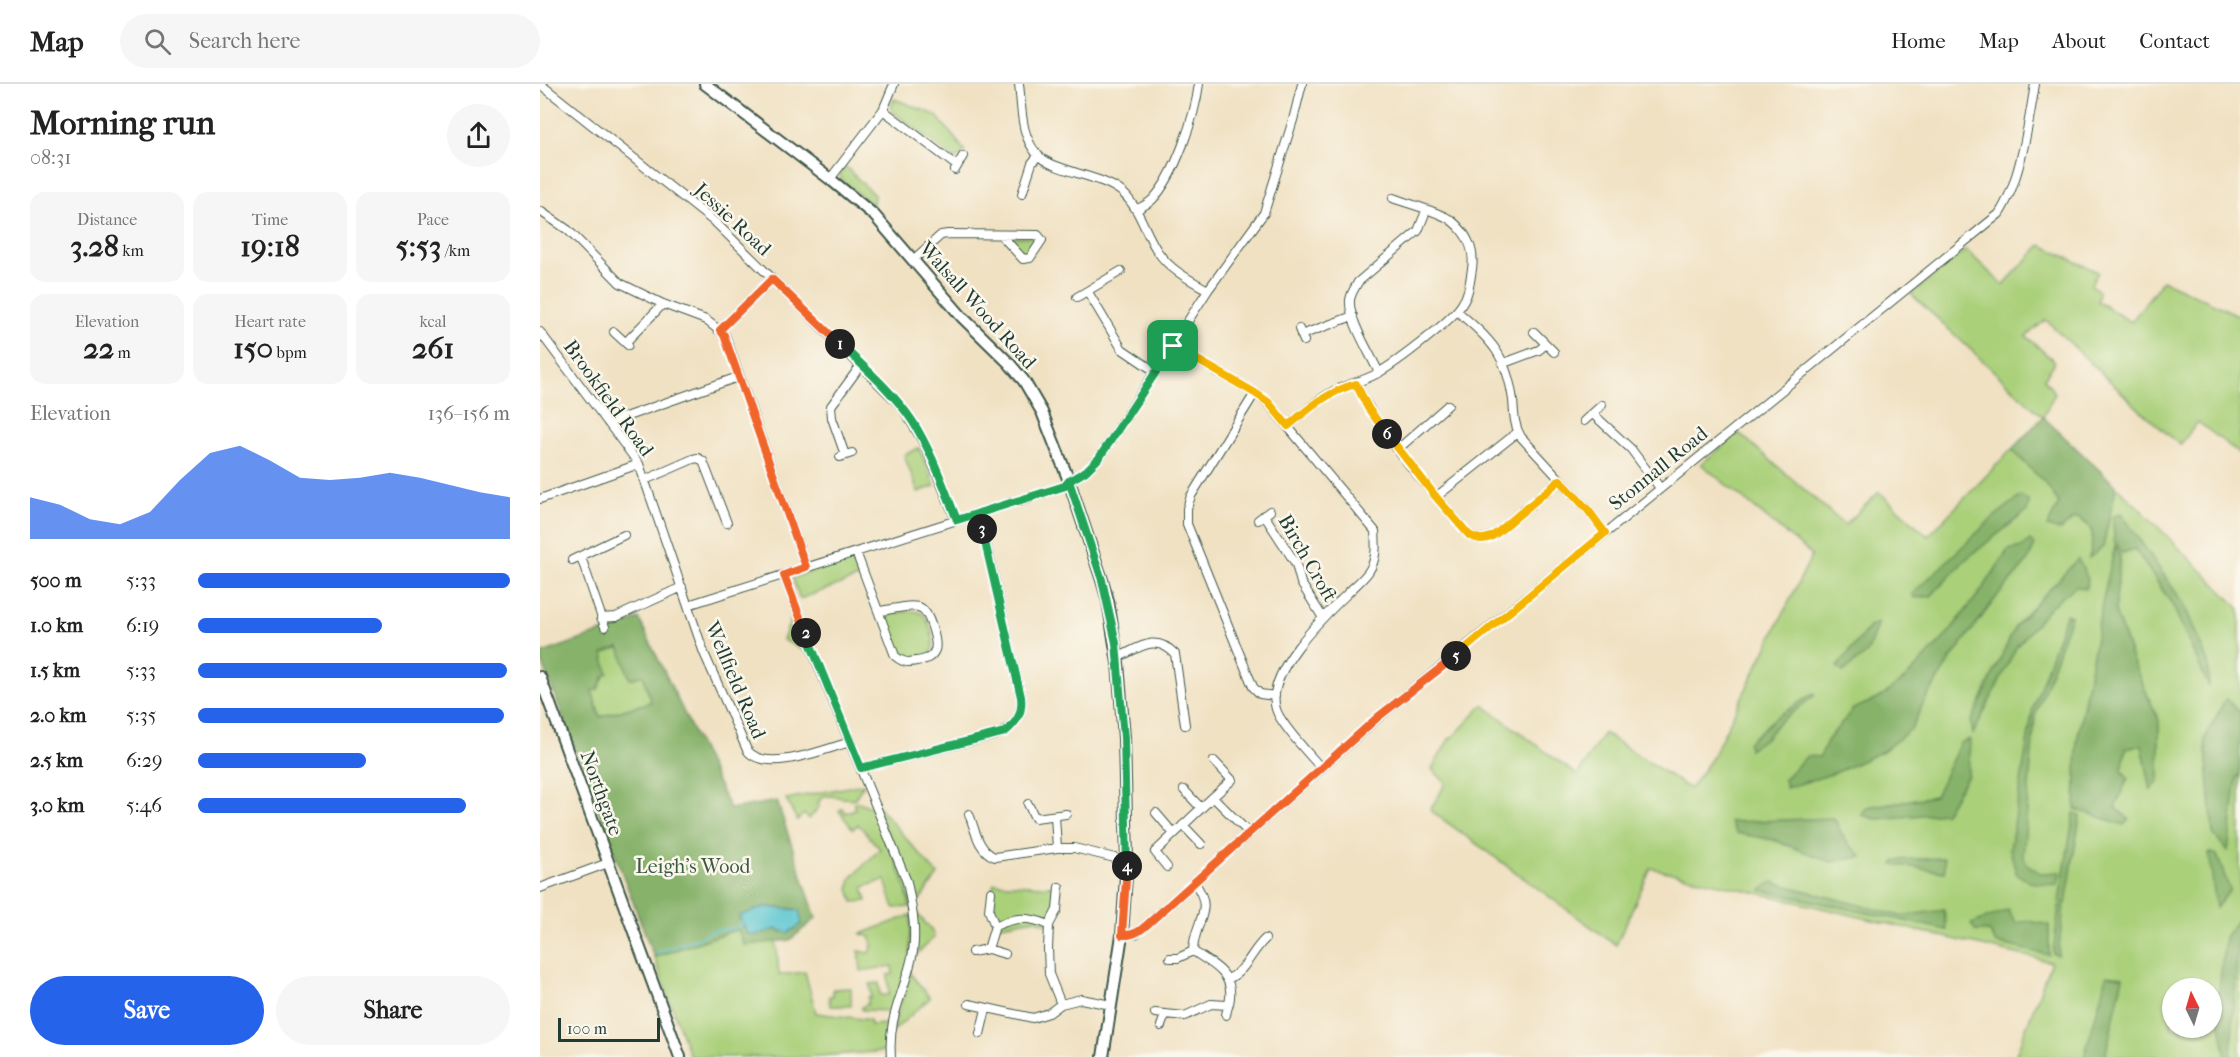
<!DOCTYPE html>
<meta charset="utf-8">
<style>
body{margin:0;font-family:"IM FELL French Canon",serif;background:#f6f6f6;color:#222;height:100vh;display:flex;flex-direction:column;font-size:22px;white-space:nowrap}
*{box-sizing:border-box;margin:0}
p{font-size:20px;color:#767676}
.icon{flex:none;width:33px;height:33px;fill:none;stroke:currentColor;stroke-width:2;stroke-linecap:round;stroke-linejoin:round}
.map{position:relative;flex:1;overflow:hidden}
.sheet{display:flex;flex-direction:column;background:#fff;width:540px}
.sheet>*{flex:none}
.needle{width:39px;rotate:355deg}
.fabs{position:absolute;left:1622px;top:894px;display:grid;gap:12px}
.fabs a{display:grid;place-items:center;width:60px;height:60px;border-radius:50%;background:#fff;box-shadow:0 2px 4px #0004;font-size:30px}
.scale{position:absolute;left:18px;bottom:15px;width:102px;box-sizing:border-box;padding-left:6px;border:3px solid #1f3d34;border-top:0;font-size:16px;line-height:21px;white-space:nowrap;color:#1f3d34;-webkit-text-stroke:4px #fbf7ec;paint-order:stroke}
.pin{position:absolute;display:grid;place-items:center;width:51px;height:51px;color:#fff;margin:-26px;border-radius:12px;box-shadow:0 3px 9px #0006}
.km{position:absolute;width:30px;height:30px;margin:-15px;border-radius:50%;background:#222;color:#fff;font-size:16px;line-height:30px;text-align:center}
.round{display:grid;place-items:center;flex:none;width:63px;height:63px;border-radius:32px;background:#f6f6f6}
.overview{display:flex;align-items:center;justify-content:space-between;height:102px;padding:0 30px}
h1{font-size:33px;font-weight:700;line-height:45px}
.figures{display:grid;grid-template-columns:repeat(3,1fr);gap:9px;height:102px;padding:6px 30px}
.figures div{display:grid;align-content:center;border-radius:15px;background:#f6f6f6;text-align:center}
.figures b{font-size:30px;font-weight:700}
.figures small{font-size:16px;font-weight:400}
.figures p{font-size:16px}
.chart{height:168px;padding:12px 30px}
.chart p{display:flex;justify-content:space-between}
.chart svg{width:100%;height:108px;margin-top:6px;fill:#2563eb;opacity:.7}
.action{display:flex;gap:12px;margin-top:auto;padding:12px 30px}
.action a{flex:1;height:69px;border-radius:36px;background:#2563eb;color:#fff;font-size:24px;font-weight:700;line-height:69px;text-align:center}
.action a+a{background:#f6f6f6;color:#222}
ul{padding:0 30px;list-style:none;font-size:20px}
li{display:grid;grid-template-columns:96px 72px 1fr;align-items:center;height:45px}
li i{height:15px;border-radius:8px;background:#2563eb}
header{display:flex;align-items:center;gap:36px;box-sizing:border-box;height:84px;padding:0 30px;background:#fff;border-bottom:2px solid #e0e0e0}
header strong{font-size:28px}
nav{display:flex;gap:33px;margin-inline-start:auto;font-size:21px}
.search{width:420px;height:54px;background:#f6f6f6;display:flex;align-items:center;gap:15px;box-sizing:border-box;padding:0 21px;border-radius:33px;color:#767676;font-size:22px}
main{display:flex;flex:1;min-height:0}
.map>svg:first-child{display:block}
.green{fill:#aad07a;stroke:#648657;stroke-width:1.5;fill-rule:evenodd}
.forest{fill:#87b26a;stroke:#53784f;stroke-width:1.5;fill-rule:evenodd}
.water{fill:#58c5d0;stroke:#3c8182;stroke-width:1.5}
.lines{fill:none;stroke-linecap:round;stroke-linejoin:round}
.stream{stroke:#58c5d0;stroke-width:2}
.street-casing{stroke:#3e5649;stroke-width:10}
.secondary-casing{stroke:#3e5649;stroke-width:14}
.street{stroke:#fff;stroke-width:8}
.secondary{stroke:#fff;stroke-width:10}
.split-1-casing{stroke:#fff;stroke-width:12}
.split-2-casing{stroke:#fff;stroke-width:12}
.split-3-casing{stroke:#fff;stroke-width:12}
.split-4-casing{stroke:#fff;stroke-width:12}
.split-5-casing{stroke:#fff;stroke-width:12}
.split-6-casing{stroke:#fff;stroke-width:12}
.split-7-casing{stroke:#fff;stroke-width:12}
.split-1{stroke:#22a559;stroke-width:8}
.split-2{stroke:#f0652b;stroke-width:8}
.split-3{stroke:#22a559;stroke-width:8}
.split-4{stroke:#22a559;stroke-width:8}
.split-5{stroke:#f0652b;stroke-width:8}
.split-6{stroke:#f5b400;stroke-width:8}
.split-7{stroke:#f5b400;stroke-width:8}
.labels{text-anchor:middle;stroke-width:5;stroke-linejoin:round;paint-order:stroke}
.street-label{font-size:20px;fill:#1f3d34;stroke:#fbf7ec}
.park-label{font-size:20px;fill:#3b5a42;stroke:#fbf7ec}
</style>
<header>
<strong>Map</strong>
<div class="search"><svg class="icon" aria-label="search" viewBox="0 0 24 24"><circle cx="10" cy="10" r="6"/><path d="M15 15l6 6"/></svg>Search here</div>
<nav><a>Home</a><a>Map</a><a>About</a><a>Contact</a></nav>
</header>
<main>
<section class="sheet">
<div class="overview"><div><h1>Morning run</h1><p>08:31</p></div><a class="round"><svg class="icon" aria-label="share" viewBox="0 0 24 24"><path d="M12 15V3M7 8l5-5 5 5M5 13v7h14v-7"/></svg></a></div>
<div class="figures">
<div><p>Distance</p><b>3.28<small> km</small></b></div>
<div><p>Time</p><b>19:18</b></div>
<div><p>Pace</p><b>5:53<small> /km</small></b></div>
</div>
<div class="figures">
<div><p>Elevation</p><b>22<small> m</small></b></div>
<div><p>Heart rate</p><b>150<small> bpm</small></b></div>
<div><p>kcal</p><b>261</b></div>
</div>
<div class="chart"><p><span>Elevation</span>136–156 m</p>
<svg viewBox="0 0 160 44" preserveAspectRatio="none"><path d="M0 44V27L10 30L20 36L30 38L40 33L50 20L60 9L70 6L80 12L90 19L100 20L110 19L120 17L130 19L140 22L150 25L160 27V44z"/></svg>
</div>
<ul>
<li><b>500 m</b>5:33<i style="width:100%"></i></li>
<li><b>1.0 km</b>6:19<i style="width:59%"></i></li>
<li><b>1.5 km</b>5:33<i style="width:99%"></i></li>
<li><b>2.0 km</b>5:35<i style="width:98%"></i></li>
<li><b>2.5 km</b>6:29<i style="width:54%"></i></li>
<li><b>3.0 km</b>5:46<i style="width:86%"></i></li>
</ul>
<div class="action"><a>Save</a><a>Share</a></div>
</section>
<div class="map">
<svg width="1700" height="973" viewBox="0 0 1700 973">
<rect width="100%" height="100%" fill="#fbf7ec"/>
<filter id="ink" filterUnits="userSpaceOnUse"><feTurbulence type="fractalNoise" baseFrequency=".0167" numOctaves="2"/><feDisplacementMap in="SourceGraphic" scale="12" xChannelSelector="R" yChannelSelector="G"/><feConvolveMatrix kernelMatrix="1 2 1 2 8 2 1 2 1" color-interpolation-filters="sRGB"/></filter>
<filter id="wash" filterUnits="userSpaceOnUse"><feTurbulence type="fractalNoise" baseFrequency=".008" numOctaves="4" result="noise"/><feDisplacementMap in="SourceGraphic" scale="24" xChannelSelector="R" yChannelSelector="G"/><feGaussianBlur stdDeviation="1.35" result="paint"/><feColorMatrix in="noise" values="0 0 0 0 0 0 0 0 0 0 0 0 0 0 0 0 0 1.4 0 .05"/><feComposite in="paint" operator="in"/></filter>
<g filter="url(#wash)">
<rect width="100%" height="100%" fill="#f0e1c2"/>
<path class="green" d="M354,15L396,31L425,67L416,75L412,73L352,27L351,23Z
M305,82L334,111L333,121L301,96L300,90Z
M468,153H497L498,156L489,170L483,171L468,155Z
M1501,161L1558,188L1551,201L1559,207L1558,218L1591,238L1623,196L1700,232V370L1658,338L1640,361L1602,328L1506,236L1486,252L1515,278L1504,295L1515,309L1503,333L1595,420L1700,525V973H1475L1511,878L1111,784L1076,861L890,726L906,699L892,685L909,655L914,652L943,621L1037,691L1064,649L1150,705L1172,674L1272,471L1161,380L1199,349L1305,441L1339,408L1388,452L1503,333L1371,210L1426,166L1463,201ZM1632,904H1671V944H1632Z
M379,364L395,402L378,408L364,371Z
M308,475H311L320,493L260,515L252,494Z
M255,525L273,571L243,556Z
M374,527C379,528 384,529 386,534C390,540 396,560 392,567C385,579 367,575 357,570L344,530Z
M80,563L90,595L103,591L111,618L59,633L51,607L58,605L64,592L63,569Z
M324,700L315,714C305,717 295,710 283,712L278,719L279,723L269,735L264,730L257,736L246,715Z
M319,718L335,725L364,799L370,823L354,824L345,796L323,803L327,817L313,818L309,804L311,794L340,765L318,740L313,745L299,727L302,724L305,729L315,725L314,719Z
M336,720L398,791L373,825L392,847L394,853L372,875L373,825Z
M454,799L519,803L509,841L495,835L455,842L451,808Z
M371,831L370,874L351,927L322,926V923L328,920V913H331L330,900L339,899L340,911H349L348,891L353,890L352,882L321,887L319,867L329,869L332,864L331,853L321,850Z
M198,845L204,861L236,857L239,891L265,888L276,929L330,936L331,941L348,940L346,967L266,973H150L114,873Z
M370,889L390,914L352,948Z
M311,904V922H290L289,912H293V905Z"/>
<path class="forest" d="M1503,333L1576,402L1563,463L1549,474C1553,455 1558,445 1538,434L1533,435L1521,446L1507,443L1519,419L1506,400L1472,366Z
M1481,412L1489,418L1487,427L1425,476L1391,512L1375,514L1372,510L1455,432Z
M1581,429L1644,520L1668,579L1669,603L1632,520L1595,465L1582,469L1574,457L1573,433Z
M1490,456L1495,461L1487,478L1455,515L1410,576L1384,618L1371,645L1343,667L1295,689L1246,704L1244,695L1267,672L1280,673L1287,657L1313,625L1341,613L1367,593L1406,552L1444,503L1468,466L1482,463Z
M1575,462L1580,472L1575,527L1593,578L1619,637V696L1611,706L1602,661L1586,664L1582,686L1588,694L1575,723L1589,735L1584,741L1535,725L1537,657L1563,515Z
M1538,475L1548,495L1546,505L1536,502L1511,522L1477,562L1433,650L1431,638L1476,541Z
M1526,530L1531,532L1495,632L1483,773L1487,780L1500,789L1520,788L1518,801L1489,798L1476,789L1470,765L1493,624Z
M99,535L190,725L237,717L276,834L250,856L204,861L198,845L114,873L0,572V570ZM79,563L90,595L103,591L111,618L60,633L52,607L58,605L64,592L68,589L63,570ZM224,823L256,825V845L242,848C231,842 219,848 207,850L199,832Z
M1338,539L1327,569L1303,588L1297,583L1329,543Z
M1274,609V612L1237,640L1227,653L1209,665L1208,658L1235,634Z
M1686,614L1700,629V692L1697,693L1688,767L1673,750L1665,654Z
M1430,655L1428,691L1405,729L1336,735L1321,731L1327,723L1395,712L1420,659Z
M1534,729L1540,731L1526,820L1519,818Z
M1294,734L1305,756L1322,773L1291,778L1234,756L1196,749L1190,738Z
M1669,768L1677,771L1690,806L1676,824Z
M1404,774L1405,788L1353,780L1356,776Z
M1232,798L1361,832L1404,826L1407,846L1221,806Z
M1519,822H1524L1518,871L1513,870Z
M1468,826L1476,839L1489,837L1509,841V871L1456,859L1449,847H1436L1431,840Z
M1699,834L1691,973H1686L1677,925L1685,853Z
M1567,891L1583,893L1565,973H1544Z"/>
<path class="water" d="M224,823L259,826L262,840L248,849L236,845L216,851L208,850L199,832Z"/>
<g class="lines">
<path class="stream" d="M115,869L159,854L171,847L197,844L202,839"/>
</g>
</g>
<g filter="url(#ink)">
<g class="lines">
<defs>
<path id="street" d="M0,0L177,140L362,323L385,361L416,436
M479,0C482,23 480,51 497,70C512,88 561,90 583,109C600,125 605,149 618,168C630,186 650,196 668,206
M343,26L417,82
M415,86L423,72
M290,95L343,26L354,0
M482,110L492,79L498,72
M596,126C601,123 608,120 612,116C635,93 655,32 659,0
M0,127L28,146L80,199L123,220L166,236L185,251L266,483
M373,176L401,151L408,150L498,151L502,156L490,174L483,175L461,151
M548,208L582,265L616,288
M537,213L581,187
M917,227C952,257 966,270 973,316C974,329 974,342 981,353L1048,426L1065,449
M759,245L764,257
M180,246L232,195
M0,248L99,380L164,569L207,666C225,690 285,665 310,658
M74,248L88,261
M994,248L1014,268
M761,251L813,232
M86,258L123,220
M633,263L715,309L728,319L835,447C836,461 837,475 829,487C823,496 813,503 806,511C782,534 725,589 736,625C740,640 770,671 781,684
M964,279L999,266L1005,261
M839,289C831,271 808,235 810,216C811,209 815,204 818,198L878,147L886,127
M816,300C843,356 889,404 929,451C940,457 947,455 957,449L1020,396
M715,309L651,412L647,424V440L713,603L720,610L735,612
M1053,330L1091,365L1120,404
M1044,337L1062,321
M68,339L198,293
M748,342C764,329 781,312 800,304C813,299 826,296 838,289C856,279 913,236 922,220C929,210 930,197 932,185C935,166 927,149 912,137C901,128 868,120 853,114
M858,365L908,321
M305,371L292,334L291,322L321,281
M300,373L312,369
M105,396L153,375L158,374L163,377L187,439
M896,413L978,348
M0,415L99,380
M724,431L756,480L761,499L783,534
M718,436L730,427
M316,468L355,572C362,578 367,579 376,577C384,576 391,575 395,566C398,558 389,528 381,524C371,519 351,526 340,527
M41,473L65,543
M32,476L84,451
M244,491L276,576L367,798C372,823 378,851 371,877C362,914 348,933 351,973
M148,521L525,402L529,397L546,387L559,374L668,206L724,129L753,36L762,0
M61,534L76,533L142,503
M577,574C599,564 615,549 635,570L645,641
M321,684L456,651C473,644 483,633 481,613L439,429
M644,706L661,724
M673,713L692,696L674,677
M488,720L495,734L526,730
M616,729L634,750
M429,730C435,745 438,767 455,773L517,764H534L587,777
M515,732L517,764
M643,741L661,760
M627,783L615,768L673,713L709,749
M654,798C676,827 654,836 653,867C670,879 693,888 690,913C690,919 687,924 686,931
M519,803L517,826L509,841L508,865L509,890L521,920
M0,804L68,779
M451,808L449,827L455,842
M582,851L596,850L610,838L839,633L1459,130C1480,99 1489,37 1495,0
M448,865L455,842C476,833 488,832 509,841
M432,868L448,865L465,870
M630,874H638L653,867
M688,895C706,887 711,868 725,855
M429,920L493,934L509,929L521,920L541,915L571,921
M615,929L645,932L671,920L687,921
M621,942L625,931
M440,950L446,925"/>
<path id="secondary" d="M165,0L290,95L334,131L422,233L469,279L484,297L502,328L529,397L562,496L568,517L578,579L584,654L587,777L582,851L563,973
M0,593L140,973"/>
</defs>
<use href="#street" class="street-casing"/>
<use href="#secondary" class="secondary-casing"/>
<use href="#street" class="street"/>
<use href="#secondary" class="secondary"/>
</g>
</g>
<g class="lines" filter="url(#ink)">
<defs>
<path id="split-1" d="M300,260C325,284 354,309 373,338C392,368 404,404 417,436L525,402L529,397L546,387L559,374L633,262"/>
<path id="split-2" d="M266,549L244,491L266,483L184,251L180,246L232,195L300,260"/>
<path id="split-3" d="M266,549L321,684L465,648C477,638 483,629 481,613L442,445"/>
<path id="split-4" d="M442,445L439,429L525,402L529,397L562,496L576,559L584,654L587,782"/>
<path id="split-5" d="M587,782L582,851C595,852 601,846 610,838L838,633L916,572"/>
<path id="split-6" d="M847,350L896,413L929,451C940,457 947,456 957,449L1020,396L1048,426L1065,449L916,572"/>
<path id="split-7" d="M633,262L715,309L728,318L748,342C769,324 789,307 816,300L828,324L847,350"/>
</defs>
<use href="#split-1" class="split-1-casing"/>
<use href="#split-2" class="split-2-casing"/>
<use href="#split-3" class="split-3-casing"/>
<use href="#split-4" class="split-4-casing"/>
<use href="#split-5" class="split-5-casing"/>
<use href="#split-6" class="split-6-casing"/>
<use href="#split-7" class="split-7-casing"/>
<use href="#split-1" class="split-1"/>
<use href="#split-2" class="split-2"/>
<use href="#split-3" class="split-3"/>
<use href="#split-4" class="split-4"/>
<use href="#split-5" class="split-5"/>
<use href="#split-6" class="split-6"/>
<use href="#split-7" class="split-7"/>
</g>
<g class="labels">
<g class="street-label">
<text transform="translate(193 135) rotate(43)" y="7">Jessie Road</text>
<text transform="translate(438 221) rotate(48)" y="7">Walsall Wood Road</text>
<text transform="translate(69 314) rotate(54)" y="7">Brookfield Road</text>
<text transform="translate(1118 384) rotate(-39)" y="7">Stonnall Road</text>
<text transform="translate(768 474) rotate(60)" y="7">Birch Croft</text>
<text transform="translate(196 596) rotate(67)" y="7">Wellfield Road</text>
<text transform="translate(62 709) rotate(70)" y="7">Northgate</text>
</g>
<g class="park-label">
<text x="153" y="789">Leigh's Wood</text>
</g>
</g>
</svg>
<div class="fabs">
<a><svg class="needle" viewBox="-14 -14 28 28"><path d="M0-13l5 13h-10z" fill="#e53935"/><path d="M0 13l5-13h-10z" fill="#767676"/></svg></a>
</div>
<div class="scale">100 m</div>
<div class="pin" style="left:633px;top:262px;background:#1e9e55"><svg class="icon" aria-label="arrive" viewBox="0 0 24 24"><path d="M6 21V4h12l-3 4 3 4H6"/></svg></div>
<b class="km" style="left:300px;top:260px">1</b>
<b class="km" style="left:266px;top:549px">2</b>
<b class="km" style="left:442px;top:445px">3</b>
<b class="km" style="left:587px;top:782px">4</b>
<b class="km" style="left:916px;top:572px">5</b>
<b class="km" style="left:847px;top:350px">6</b>
</div>
</main>
